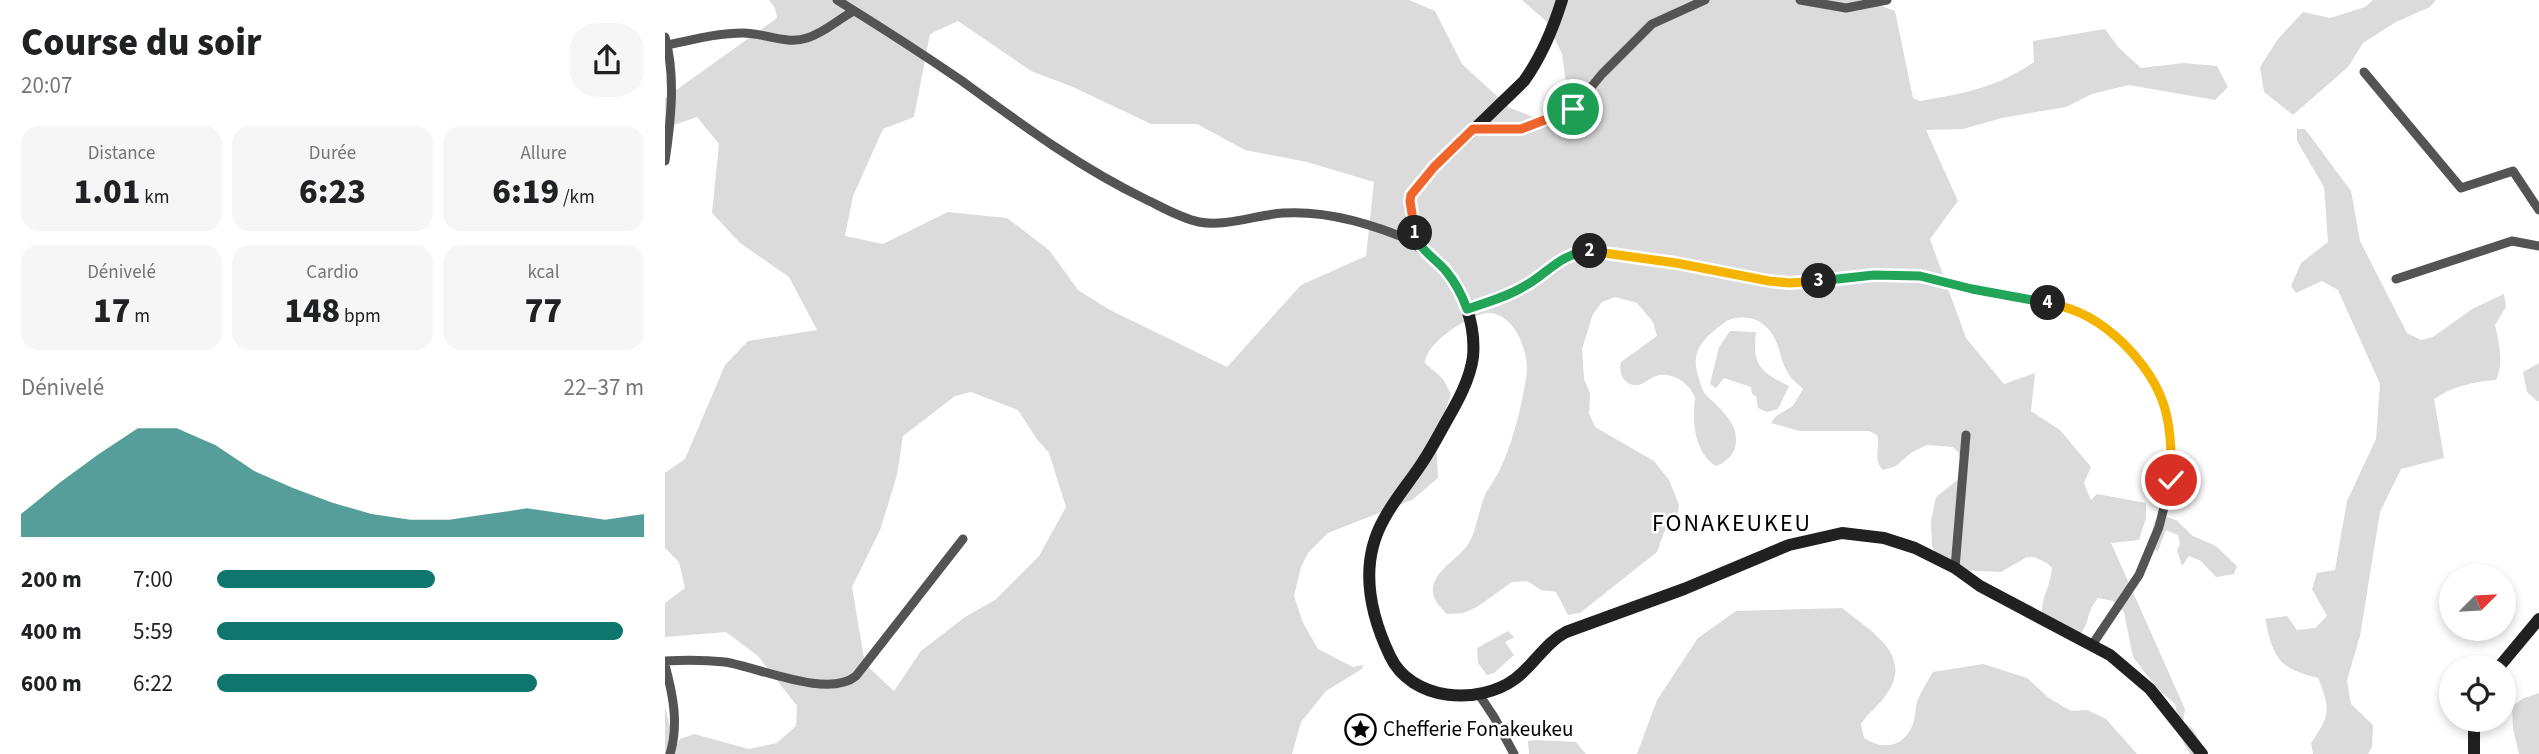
<!DOCTYPE html>
<html lang="fr">
<meta charset="utf-8">
<style>
body{margin:0;font-family:"Source Sans 3",sans-serif;background:#f6f6f6;color:#202124;height:100vh;display:flex;flex-direction:column;font-size:26px;white-space:nowrap}
*{box-sizing:border-box;margin:0}
p{font-size:23px;color:#757577}
.icon{flex:none;width:38px;height:38px;fill:none;stroke:currentColor;stroke-width:2;stroke-linecap:round;stroke-linejoin:round}
.map{position:relative;flex:1;overflow:hidden}
.side{display:flex;flex-direction:column;background:#fff;width:665px}
.side>*{flex:none}
.needle{width:46px;rotate:66deg}
.controls{position:absolute;left:1774px;top:564px;display:grid;gap:14px}
.controls a{display:grid;place-items:center;width:77px;height:77px;border-radius:50%;background:#fff;box-shadow:0 4px 10px #0003;font-size:35px}
.pin{position:absolute;display:grid;place-items:center;width:60px;height:60px;color:#fff;margin:-30px;border:4px solid #fff;border-radius:50%;box-shadow:0 2px 7px #0007}
.km{position:absolute;width:35px;height:35px;margin:-18px;border-radius:50%;background:#222;color:#fff;font-size:19px;line-height:35px;text-align:center}
.round{display:grid;place-items:center;flex:none;width:74px;height:74px;border-radius:28px;background:#f6f6f6}
.head{display:flex;align-items:center;justify-content:space-between;height:119px;padding:0 21px}
h1{font-size:38px;font-weight:800;line-height:52px}
.figures{display:grid;grid-template-columns:repeat(3,1fr);gap:10px;height:119px;padding:7px 21px}
.figures div{display:grid;align-content:center;border-radius:18px;background:#f6f6f6;text-align:center}
.figures b{font-size:35px;font-weight:800}
.figures small{font-size:19px;font-weight:400}
.figures p{font-size:19px}
.chart{height:196px;padding:14px 21px}
.chart p{display:flex;justify-content:space-between}
.chart svg{width:100%;height:126px;margin-top:7px;fill:#0f766e;opacity:.7}
ul{padding:0 21px;list-style:none;font-size:23px}
li{display:grid;grid-template-columns:112px 84px 1fr;align-items:center;height:52px}
li i{height:18px;border-radius:9px;background:#0f766e}
main{display:flex;flex:1;min-height:0}
.map>svg:first-child{display:block}
.green{fill:#dbdbdb;fill-rule:evenodd}
.lines{fill:none;stroke-linecap:round;stroke-linejoin:round}
.street{stroke:#545454;stroke-width:9}
.secondary{stroke:#212121;stroke-width:12}
.split-1-casing{stroke:#fff;stroke-width:14}
.split-2-casing{stroke:#fff;stroke-width:14}
.split-3-casing{stroke:#fff;stroke-width:14}
.split-4-casing{stroke:#fff;stroke-width:14}
.split-5-casing{stroke:#fff;stroke-width:14}
.split-1{stroke:#f0652b;stroke-width:9}
.split-2{stroke:#22a559;stroke-width:9}
.split-3{stroke:#f5b400;stroke-width:9}
.split-4{stroke:#22a559;stroke-width:9}
.split-5{stroke:#f5b400;stroke-width:9}
.labels{text-anchor:middle;stroke-width:5;stroke-linejoin:round;paint-order:stroke}
.poi-label{font-size:21px;fill:#000;stroke:#fff;text-anchor:start}
.quarter-label{font-size:24px;letter-spacing:2px;fill:#000;stroke:#fff}
</style>
<main>
<section class="side">
<div class="head"><div><h1>Course du soir</h1><p>20:07</p></div><a class="round"><svg class="icon" aria-label="share" viewBox="0 0 24 24"><path d="M12 15V3M7 8l5-5 5 5M5 13v7h14v-7"/></svg></a></div>
<div class="figures">
<div><p>Distance</p><b>1.01<small> km</small></b></div>
<div><p>Durée</p><b>6:23</b></div>
<div><p>Allure</p><b>6:19<small> /km</small></b></div>
</div>
<div class="figures">
<div><p>Dénivelé</p><b>17<small> m</small></b></div>
<div><p>Cardio</p><b>148<small> bpm</small></b></div>
<div><p>kcal</p><b>77</b></div>
</div>
<div class="chart"><p><span>Dénivelé</span>22–37 m</p>
<svg viewBox="0 0 160 44" preserveAspectRatio="none"><path d="M0 44V36L10 25L20 15L30 6L40 6L50 12L60 21L70 27L80 32L90 36L100 38L110 38L120 36L130 34L140 36L150 38L160 36V44z"/></svg>
</div>
<ul>
<li><b>200 m</b>7:00<i style="width:51%"></i></li>
<li><b>400 m</b>5:59<i style="width:95%"></i></li>
<li><b>600 m</b>6:22<i style="width:75%"></i></li>
</ul>
</section>
<div class="map">
<svg width="1874" height="754" viewBox="0 0 1874 754">
<rect width="100%" height="100%" fill="#fff"/>
<path class="green" d="M104,0H744L770,11L797,64L845,108L882,122L902,89L897,54L881,21L857,0H1201L1230,11L1248,98L1255,101C1300,93 1331,88 1369,62L1368,41L1440,29L1453,47L1476,68L1519,63L1552,66L1563,87L1550,100L1464,85L1427,94L1401,107L1337,118L1298,129L1261,130L1293,201L1265,239L1301,338L1339,384L1370,373L1366,411L1395,430L1426,467L1419,483L1426,500L1432,494L1481,503V518L1474,540L1446,543L1520,709L1518,722L1528,729L1542,754H1525L1518,742L1510,704L1493,689L1468,657L1459,612L1448,601L1433,598C1417,617 1429,626 1406,641L1377,617C1375,600 1386,585 1387,568L1382,563L1369,557H1362L1336,572L1296,570L1270,554L1267,546L1266,521L1271,497L1301,473L1293,452L1288,447L1262,445L1247,452L1231,466L1218,470C1207,459 1216,448 1212,435L1204,431H1135L1106,423L1111,416L1128,406L1138,389C1133,384 1126,379 1123,373C1112,356 1117,337 1095,322C1085,316 1068,316 1059,323C1040,337 1025,350 1033,375C1035,382 1037,390 1041,395C1056,410 1076,424 1070,448C1067,457 1059,463 1051,466C1029,452 1027,421 1030,398C1025,383 1006,371 991,376C984,378 979,385 971,385C959,385 953,373 956,362L992,336L988,322L972,303L950,297L937,302L928,314L917,349L919,379L925,393L924,413L930,427L989,461L1004,480L1014,505L1013,512L999,532L992,552L915,613L903,615L891,592L876,590L862,581L847,582L812,607L798,613L782,614C775,607 766,598 768,587C772,567 796,558 805,541C812,527 814,510 820,495C825,485 832,477 836,467C847,443 854,416 859,390C860,383 862,376 862,369C862,347 848,313 823,313C804,314 760,344 760,363L778,379L786,394L771,439L773,478L747,500L663,533L643,553L636,567L629,596L638,623L653,649L688,667L698,665L697,669L661,691L636,722L627,754H0V706L5,728L3,743L7,753L15,739L29,734L84,749L112,743L131,726L132,706L93,656L61,632L0,637V603L20,588L14,562L0,548V473L20,459L60,365L83,341L152,330L124,277L75,243L47,213L54,144L32,117L0,128V98L112,18L110,8ZM293,21L366,71L408,87L486,124H532L580,150L642,162L709,182L701,256L636,285L562,367L445,310L413,290L384,250L342,218L283,212L218,244L180,236L188,196L218,129L249,117L265,34ZM306,392L353,410L371,438L384,453L401,507L374,556L330,600L300,617L256,651L229,691L200,664L187,587L215,530L232,475L238,436L290,396Z
M1708,0H1771L1765,7L1731,22L1698,43L1683,67L1628,115L1599,92L1595,67L1613,39L1638,12L1665,18L1700,7Z
M1632,129H1640L1686,191L1695,241L1742,333L1756,340L1768,337L1807,309L1839,294L1841,307L1830,325C1834,343 1839,363 1831,380C1807,382 1789,386 1769,399L1779,458L1736,469L1715,512L1695,636L1682,680L1686,704L1708,725L1707,747L1703,754H1648L1646,743C1665,715 1666,710 1653,678C1613,668 1609,659 1600,619L1622,616L1632,630L1650,628L1662,616L1647,589L1652,573L1670,570L1682,501L1711,439L1715,384L1673,290L1657,281L1631,293L1626,286L1636,263L1663,242L1659,187L1632,141Z
M1065,331L1091,332C1087,365 1095,372 1124,386L1113,409L1102,412L1093,408L1091,396L1087,394L1086,387L1059,378L1051,388L1045,384L1054,347Z
M1874,363V401H1872L1862,392L1858,372Z
M1501,517L1511,520L1528,536L1551,546L1572,566L1569,574L1551,577L1536,561L1524,556L1517,566L1512,550L1515,544L1513,535L1501,530L1493,551L1489,550L1488,525L1491,519Z
M1177,608C1206,632 1253,656 1218,699C1210,709 1203,713 1196,724L1199,738C1219,751 1239,747 1248,724C1251,715 1250,705 1254,697C1258,688 1263,680 1268,672L1318,664L1362,678L1384,698L1406,711L1422,710L1441,719L1472,754H972L992,700L1033,638L1071,611Z
M843,631L849,637L840,642L849,655L829,673L822,675L813,663L812,648Z
M1874,693V754H1854L1848,729L1847,706L1859,698Z
M870,740L911,742L921,754H864L863,741Z"/>
<g class="lines">
<path class="street" d="M172,0C214,26 256,53 297,81C356,124 414,167 480,199C497,207 515,218 534,222C560,227 591,215 618,213C664,210 711,225 752,243
M1135,0L1181,8L1222,0
M0,37C11,76 6,121 0,161
M2,45C27,40 52,33 78,33C100,33 121,45 142,38C161,32 173,19 189,11
M1699,72L1796,188L1848,171L1874,210
M808,129H856L908,109L937,74L987,24L1040,0
M1731,279L1847,241L1874,246
M802,309C821,303 841,297 859,287C893,268 890,252 936,251L1125,283L1210,275L1255,276L1307,290L1408,308L1444,330L1483,370L1494,390L1504,426L1507,449L1506,480L1494,527L1474,575L1427,645
M1290,568L1301,435
M0,661C20,660 40,660 60,662C93,667 163,699 191,676L298,539
M0,665C8,695 14,724 5,754
M813,693L829,717L849,754"/>
<path class="secondary" d="M897,0C888,29 877,56 859,81L770,167L746,195L745,201C746,211 747,235 752,243C756,250 769,258 775,265C798,289 811,323 808,357C805,379 793,401 782,420C773,436 765,452 755,466C743,484 729,500 719,519C694,563 704,612 725,656C746,701 813,706 850,679C869,665 880,643 901,632L1019,589L1124,545L1177,533L1219,538L1250,548L1290,568L1315,586L1445,655L1485,689L1537,754
M1834,667L1874,619
M1809,754V719"/>
</g>
<g class="lines">
<defs>
<path id="split-1" d="M750,233L745,201L746,195L769,167L808,129H856L908,109"/>
<path id="split-2" d="M750,233C753,249 770,258 781,271C790,282 797,295 802,309C821,303 841,297 858,287C883,274 893,254 925,251"/>
<path id="split-3" d="M925,251L1011,263L1104,281L1125,283L1154,281"/>
<path id="split-4" d="M1154,281L1209,275L1255,276L1307,289L1383,303"/>
<path id="split-5" d="M1383,303C1414,309 1435,321 1458,343C1501,386 1508,420 1506,480"/>
</defs>
<use href="#split-1" class="split-1-casing"/>
<use href="#split-2" class="split-2-casing"/>
<use href="#split-3" class="split-3-casing"/>
<use href="#split-4" class="split-4-casing"/>
<use href="#split-5" class="split-5-casing"/>
<use href="#split-1" class="split-1"/>
<use href="#split-2" class="split-2"/>
<use href="#split-3" class="split-3"/>
<use href="#split-4" class="split-4"/>
<use href="#split-5" class="split-5"/>
</g>
<defs>
<symbol id="sight-ring" viewBox="-11 -11 22 22"><circle r="9.5" fill="#fff" stroke="#000" stroke-width="1.5"/><path d="M0-6L1.8-2.2L6-1.7L2.9 1.2L3.7 5.4L0 3.3L-3.7 5.4L-2.9 1.2L-6-1.7L-1.8-2.2Z" fill="#000"/></symbol>
</defs>
<g fill-rule="evenodd">
<use href="#sight-ring" x="678" y="712" width="35" height="35"/>
</g>
<g class="labels">
<g class="poi-label">
<text x="718" y="736">Chefferie Fonakeukeu</text>
</g>
<g class="quarter-label">
<text x="1067" y="531">FONAKEUKEU</text>
</g>
</g>
</svg>
<div class="controls">
<a><svg class="needle" viewBox="-14 -14 28 28"><path d="M0-13l5 13h-10z" fill="#e53935"/><path d="M0 13l5-13h-10z" fill="#757577"/></svg></a>
<a><svg class="icon" aria-label="locate" viewBox="0 0 24 24"><circle cx="12" cy="12" r="6"/><path d="M12 2v4M12 18v4M2 12h4M18 12h4"/></svg></a>
</div>
<div class="pin" style="left:908px;top:109px;background:#1e9e55"><svg class="icon" aria-label="arrive" viewBox="0 0 24 24"><path d="M6 21V4h12l-3 4 3 4H6"/></svg></div>
<div class="pin" style="left:1506px;top:480px;background:#d93025"><svg class="icon" aria-label="check" viewBox="0 0 24 24"><path d="M5 12l5 5 9-10"/></svg></div>
<b class="km" style="left:750px;top:233px">1</b>
<b class="km" style="left:925px;top:251px">2</b>
<b class="km" style="left:1154px;top:281px">3</b>
<b class="km" style="left:1383px;top:303px">4</b>
</div>
</main>
